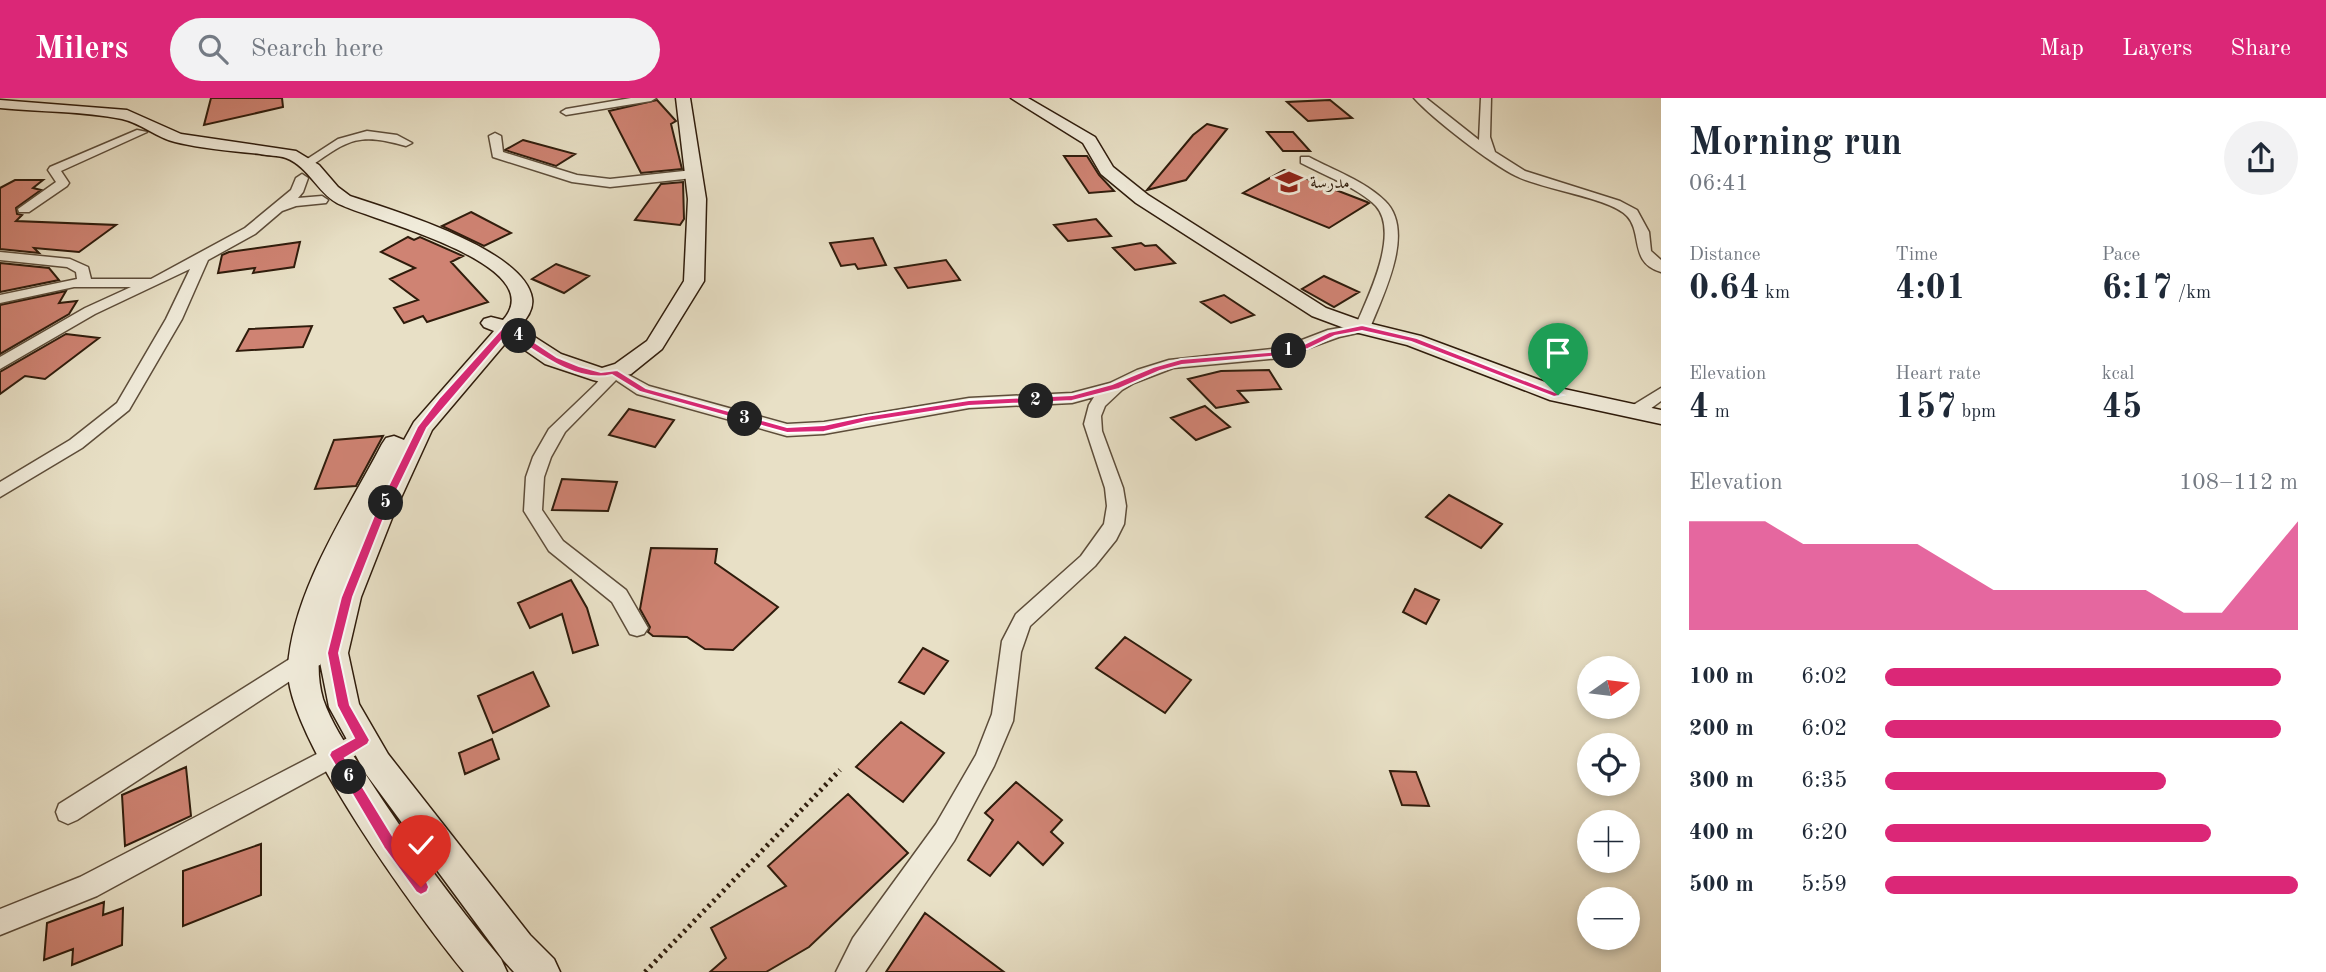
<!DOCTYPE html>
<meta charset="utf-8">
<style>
body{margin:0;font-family:"Old Standard TT",Amiri,serif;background:#f2f2f3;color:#1f2937;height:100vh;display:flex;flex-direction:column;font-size:26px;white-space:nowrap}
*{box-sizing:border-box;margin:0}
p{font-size:23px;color:#747a83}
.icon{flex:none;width:38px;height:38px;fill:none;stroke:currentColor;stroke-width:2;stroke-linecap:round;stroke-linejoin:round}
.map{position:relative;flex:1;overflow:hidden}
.sheet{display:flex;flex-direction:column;background:#fff;width:665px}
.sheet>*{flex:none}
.needle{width:46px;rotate:76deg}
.tools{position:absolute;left:1577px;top:558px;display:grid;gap:14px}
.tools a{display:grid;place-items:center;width:63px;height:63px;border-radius:50%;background:#fff;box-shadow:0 4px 10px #0003;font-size:35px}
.pin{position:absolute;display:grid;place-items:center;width:60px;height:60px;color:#fff;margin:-72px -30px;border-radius:50% 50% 50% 0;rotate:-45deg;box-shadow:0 0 7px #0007}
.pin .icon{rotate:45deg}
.km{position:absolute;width:35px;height:35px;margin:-18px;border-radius:50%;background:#222;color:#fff;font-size:19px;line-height:35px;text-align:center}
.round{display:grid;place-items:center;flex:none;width:74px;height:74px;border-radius:37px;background:#f2f2f3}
.summary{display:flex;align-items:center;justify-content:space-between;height:119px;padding:0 28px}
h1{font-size:38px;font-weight:600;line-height:52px}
.stats{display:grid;grid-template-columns:repeat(3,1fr);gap:10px;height:119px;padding:7px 28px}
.stats div{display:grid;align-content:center}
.stats b{font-size:35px;font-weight:600}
.stats small{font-size:19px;font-weight:400}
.stats p{font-size:19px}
.chart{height:196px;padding:14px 28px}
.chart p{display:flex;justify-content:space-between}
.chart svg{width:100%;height:126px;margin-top:7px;fill:#db2777;opacity:.7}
ul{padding:0 28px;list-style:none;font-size:23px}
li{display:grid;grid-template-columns:112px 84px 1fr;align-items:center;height:52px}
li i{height:18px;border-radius:9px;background:#db2777}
header{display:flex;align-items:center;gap:42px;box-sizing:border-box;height:98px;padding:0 35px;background:#db2777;color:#fff}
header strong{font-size:33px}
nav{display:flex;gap:38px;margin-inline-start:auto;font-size:24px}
.search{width:490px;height:63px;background:#f2f2f3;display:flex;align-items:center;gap:18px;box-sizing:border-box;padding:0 24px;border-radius:38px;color:#747a83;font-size:26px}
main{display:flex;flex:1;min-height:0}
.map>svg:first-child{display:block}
.building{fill:#cf8373;stroke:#2f1c0c;stroke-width:2}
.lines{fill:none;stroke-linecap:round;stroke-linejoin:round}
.street-casing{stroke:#5d4d3a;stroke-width:3}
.secondary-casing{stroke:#2f1c0c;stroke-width:3}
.path{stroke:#2f1c0c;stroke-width:5;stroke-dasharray:2.5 4.5;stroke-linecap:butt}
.street{fill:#f0ebda;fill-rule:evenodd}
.secondary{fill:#f0ebda;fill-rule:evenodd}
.route{fill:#db2777;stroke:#fff;stroke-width:2}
.labels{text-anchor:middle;stroke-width:6;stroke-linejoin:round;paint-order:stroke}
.far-poi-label{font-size:18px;fill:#2f1c0c;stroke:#f0ebda;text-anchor:start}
</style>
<header>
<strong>Milers</strong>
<div class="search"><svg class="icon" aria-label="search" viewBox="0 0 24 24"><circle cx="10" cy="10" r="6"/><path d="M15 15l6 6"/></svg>Search here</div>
<nav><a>Map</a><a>Layers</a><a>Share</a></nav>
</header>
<main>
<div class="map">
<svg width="1661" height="874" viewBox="0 0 1661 874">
<rect width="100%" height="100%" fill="#e8e0c6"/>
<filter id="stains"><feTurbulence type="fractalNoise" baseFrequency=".00286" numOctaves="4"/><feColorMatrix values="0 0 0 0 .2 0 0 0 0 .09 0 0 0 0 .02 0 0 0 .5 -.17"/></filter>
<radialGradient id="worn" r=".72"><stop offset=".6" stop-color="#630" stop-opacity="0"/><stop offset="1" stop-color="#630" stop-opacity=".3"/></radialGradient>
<path class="building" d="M211,0H282L283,9L204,27Z
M657,2L676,23L671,26L682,71L641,75L609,13Z
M1330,2L1352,20L1308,23L1287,4Z
M1207,26L1227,31L1186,82L1147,92L1193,37Z
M1267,34H1293L1310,53H1283Z
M523,42L575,56L556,68L505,52Z
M1064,58H1087L1099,77L1114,93L1089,95Z
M1284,72L1367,104L1369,105L1329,130L1243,95Z
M15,82H43L33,90L41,92L16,110L17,116L22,117L16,123L116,127L79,154L34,150L39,155L0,151V90Z
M683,84L684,121L680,127L635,122L661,86Z
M471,114L511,135L484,148L442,128Z
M1096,121L1111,138L1068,143L1054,127Z
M408,139L414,142L420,139L463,158L451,164L488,204L427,224L423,218L404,225L394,210L418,202L390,181L415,170L381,154Z
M873,140L886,167L858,171L855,166L841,168L830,145Z
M300,144L294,169L253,175L255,170L218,175L222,157L229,154Z
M1141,145L1145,148L1156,147L1175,165L1135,172L1113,150Z
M946,162L960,182L908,190L895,170Z
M0,165L49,170L59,182L0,194Z
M556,166L589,178L564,195L532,181Z
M1324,178L1359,194L1334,209L1302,191Z
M66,193L59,205L77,203L69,216L0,256V207Z
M1224,197L1254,217L1231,225L1201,204Z
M312,228L303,249L237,253L249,231Z
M66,236L99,240L45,281L25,278L0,296V274Z
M1269,272L1281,291L1238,293L1248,304L1216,310L1188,281L1221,273Z
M1205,308L1230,329L1196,342L1171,320Z
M629,311L674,322L655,349L609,337Z
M383,338L356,388L315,391L334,342Z
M562,381L617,384L608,413L552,412Z
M1449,397L1502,426L1481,450L1426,419Z
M651,450L717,451L715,465L778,509L733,552L705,551L687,539L653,538L648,534L650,529L640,511Z
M571,482L587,510L598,547L573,555L562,516L530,530L518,505Z
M1415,491L1439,502L1426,526L1403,514Z
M1125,539L1191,582L1165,615L1096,570Z
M923,550L948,563L924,596L899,584Z
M533,574L549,608L493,635L478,598Z
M901,624L944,655L903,704L856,669Z
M492,641L499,661L465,676L459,655Z
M186,669L191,718L125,748L122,697Z
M1390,673L1416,674L1429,708L1402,707Z
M1016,684L1062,722L1051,734L1063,745L1043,767L1018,744L990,778L968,762L993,722L985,715Z
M848,696L908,755L809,849L766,874H710L726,860L711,830L786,788L768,768Z
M261,746V797L183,828V773Z
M104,804L103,817L123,810L122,847L72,867L73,851L44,862L47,825Z
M925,815L1004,874H886Z"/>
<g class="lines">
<defs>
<path id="street" d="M631,0H656L651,3L566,17L561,14L566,11Z
M1414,0H1426L1479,42L1481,0H1491L1490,39L1495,54L1525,73L1620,103L1637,112L1649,134L1651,153L1661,162V174C1629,165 1643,135 1627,118C1611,100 1541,91 1516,78C1490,65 1433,21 1414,0Z
M137,32L147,34L61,73L69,85L67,88L29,114H19L18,111L56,84L48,72L50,69Z
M367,33L397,37L412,45L406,48C360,35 350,40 311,68L301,65L338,41Z
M495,35L501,38L503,54L577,77L610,81L693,72L699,76L693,80L610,89L572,84L493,59L489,38Z
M1301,59H1309C1333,72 1365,83 1385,103C1416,133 1383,197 1370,230L1367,233L1339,239L1281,260L1173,270L1134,285L1122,292L1105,308L1101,318L1102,333L1123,390L1126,408L1124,426L1116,442L1095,468L1030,528L1021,554L1013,623L994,668L954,743L865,874H836L853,840L936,726L976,657L992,616L1002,543L1016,516L1081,458L1104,426L1107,408L1105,390L1084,326L1089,307L1094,299L1072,305L969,310L824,336L787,338L637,296L616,282L565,334L551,359L544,379L542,412L563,443L626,492L648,530L644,536L637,538L630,536L612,504L549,453L524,413L526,379L533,359L549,331L596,286L608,271L614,269L649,288L787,326L824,324L969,300L1072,295L1110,285L1137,272L1169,262L1281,250L1328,232L1356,227C1368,199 1400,135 1376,108C1360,91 1322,76 1301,65Z
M302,76L308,80L303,94L298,100L322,98L328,102L326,105L296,108L282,113L255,136L208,162L182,221L129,312L82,350L0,399V384L70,342L117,305L166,221L190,171L95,216L0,271V259L85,210L131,189H74L0,205V197L77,181L76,174L67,169L0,162V154L70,161L88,169L91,181H151L245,130L291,92L296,80Z
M1661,290V303L1642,317H1630L1628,313L1630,309Z
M312,552L320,555L323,561L320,567L310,570L77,722L68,726L59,722L56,714L59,706L296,557Z
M363,632L371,635L375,642L371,649L97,798L0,837V811L80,779Z"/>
<path id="secondary" d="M676,0H690L706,101L704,183L662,251L631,276L601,284L593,282L545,266L509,241L432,332L394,415L361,499L348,555L359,606L388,656L530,837L554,861L560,874H514L504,863L366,676L329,609L319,559C318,573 319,587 323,601C333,630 352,655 368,680C409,743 453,803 501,861L507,874H464C419,819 284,636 288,569C293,493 347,413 382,346L386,340L394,338L404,342L414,324L494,233L484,229L481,225L484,221L491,219L503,222C554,165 366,121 337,105C317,94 309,69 286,60C278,57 268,58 260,56C232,53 203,51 175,44C157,40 141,25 122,21C83,13 40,14 0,10V2L127,12L181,36L296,53L319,67L338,89L350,98C392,112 524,151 532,200C534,211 526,222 519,229L561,256L602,270L615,266L647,243L684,183L688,101Z
M1011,0H1028L1095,39L1113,69L1148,97L1326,210L1368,225L1421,238L1564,291L1661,312V326L1550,302L1407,247L1355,234L1312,218L1136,105L1101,76L1083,45Z"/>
</defs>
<use href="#street" class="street-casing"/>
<use href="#secondary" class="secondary-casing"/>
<path class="path" d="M645,874L840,672"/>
<use href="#street" class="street"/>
<use href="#secondary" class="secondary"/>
</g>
<path class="route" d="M1362,227L1417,240L1563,297L1554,299L1411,244L1362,233L1335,238L1308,251L1280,258L1182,267L1160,273L1119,291L1072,303L969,308L866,324L824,334L787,335L640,294L612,277C575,286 537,254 508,235L427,330L386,415L353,499L339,555L350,607L370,642L368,646L345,660L394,740L427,784L429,789L427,794L421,797L416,794L384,750L329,657L331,653L354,640L337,608L327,555L341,499L375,415L417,329L440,299L504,228H510L557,259L579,268L601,274L617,272L646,290L787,329L824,327L866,318L969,302L1072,297L1112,286L1153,269L1181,261L1280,253L1302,247L1329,234Z"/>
<defs>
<symbol id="school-bare" viewBox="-9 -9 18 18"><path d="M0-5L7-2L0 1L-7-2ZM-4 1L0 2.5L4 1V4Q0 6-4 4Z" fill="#8f2418" stroke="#f0ebda" stroke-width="2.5" paint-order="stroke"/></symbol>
</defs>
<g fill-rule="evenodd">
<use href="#school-bare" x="1270" y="65" width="38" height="38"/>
</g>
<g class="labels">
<g class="far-poi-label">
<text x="1310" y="90">مدرسة</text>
</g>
</g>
<rect width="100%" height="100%" filter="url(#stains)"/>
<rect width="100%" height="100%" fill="url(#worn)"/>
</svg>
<div class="tools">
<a><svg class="needle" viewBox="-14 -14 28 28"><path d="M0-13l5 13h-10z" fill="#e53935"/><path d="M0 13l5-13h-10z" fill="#747a83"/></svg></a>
<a><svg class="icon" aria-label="locate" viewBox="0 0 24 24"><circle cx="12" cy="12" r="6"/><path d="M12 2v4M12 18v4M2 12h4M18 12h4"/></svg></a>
<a>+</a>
<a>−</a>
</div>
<div class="pin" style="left:1558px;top:297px;background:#1e9e55"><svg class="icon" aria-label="arrive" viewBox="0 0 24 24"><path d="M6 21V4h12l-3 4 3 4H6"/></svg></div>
<div class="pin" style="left:421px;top:789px;background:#d93025"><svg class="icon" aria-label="check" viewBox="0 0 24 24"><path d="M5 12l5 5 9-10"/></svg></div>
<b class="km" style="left:1289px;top:253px">1</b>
<b class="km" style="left:1036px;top:303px">2</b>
<b class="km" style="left:745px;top:321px">3</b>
<b class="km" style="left:519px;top:238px">4</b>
<b class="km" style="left:386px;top:405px">5</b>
<b class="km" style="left:349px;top:679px">6</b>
</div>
<section class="sheet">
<div class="summary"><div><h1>Morning run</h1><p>06:41</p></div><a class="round"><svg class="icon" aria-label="share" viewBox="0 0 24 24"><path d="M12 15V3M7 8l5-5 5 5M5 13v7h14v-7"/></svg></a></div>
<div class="stats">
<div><p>Distance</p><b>0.64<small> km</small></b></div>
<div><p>Time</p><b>4:01</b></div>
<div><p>Pace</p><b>6:17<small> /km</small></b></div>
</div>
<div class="stats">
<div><p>Elevation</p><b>4<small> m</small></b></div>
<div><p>Heart rate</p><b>157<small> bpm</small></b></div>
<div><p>kcal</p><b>45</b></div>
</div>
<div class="chart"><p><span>Elevation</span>108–112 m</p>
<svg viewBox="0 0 160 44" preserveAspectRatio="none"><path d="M0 44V6L10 6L20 6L30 14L40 14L50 14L60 14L70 22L80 30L90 30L100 30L110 30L120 30L130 38L140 38L150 22L160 6V44z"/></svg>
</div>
<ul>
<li><b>100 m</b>6:02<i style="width:96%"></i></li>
<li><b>200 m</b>6:02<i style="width:96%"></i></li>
<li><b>300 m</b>6:35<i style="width:68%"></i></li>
<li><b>400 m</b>6:20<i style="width:79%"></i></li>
<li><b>500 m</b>5:59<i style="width:100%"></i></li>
</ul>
</section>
</main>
